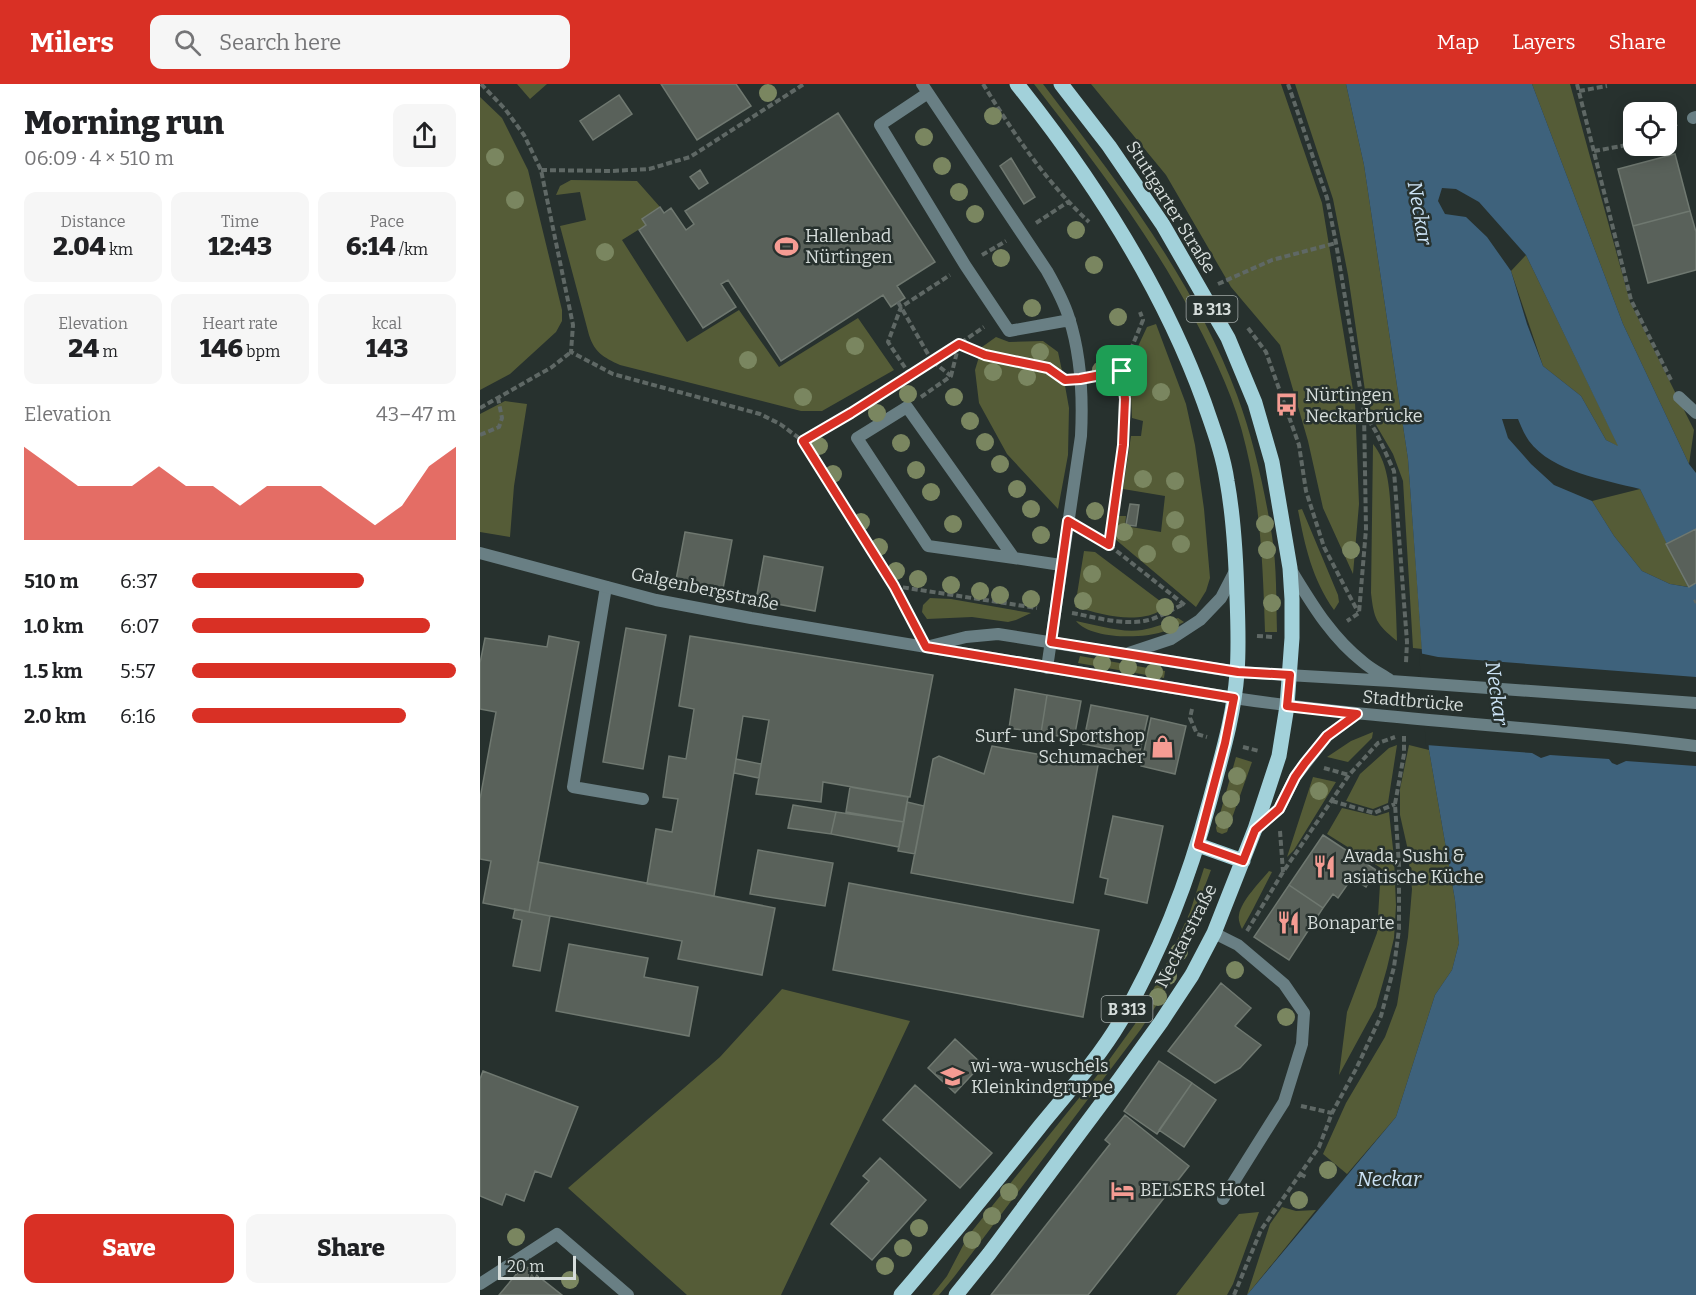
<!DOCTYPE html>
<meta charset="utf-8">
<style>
body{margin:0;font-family:Bitter,serif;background:#f6f6f6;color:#202124;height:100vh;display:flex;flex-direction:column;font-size:22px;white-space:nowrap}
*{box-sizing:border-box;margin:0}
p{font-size:20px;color:#757577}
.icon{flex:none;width:33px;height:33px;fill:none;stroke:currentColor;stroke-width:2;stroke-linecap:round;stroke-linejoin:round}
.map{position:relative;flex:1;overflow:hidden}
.drawer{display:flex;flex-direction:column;background:#fff;width:480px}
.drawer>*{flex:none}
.fabs{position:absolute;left:1143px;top:18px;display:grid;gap:12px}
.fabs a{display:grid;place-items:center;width:54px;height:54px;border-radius:12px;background:#fff;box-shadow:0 3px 15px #0003;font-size:30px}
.scale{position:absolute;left:18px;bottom:15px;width:78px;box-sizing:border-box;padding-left:6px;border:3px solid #d6dddb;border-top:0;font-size:16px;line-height:21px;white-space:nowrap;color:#d6dddb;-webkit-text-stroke:4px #27312e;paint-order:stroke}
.pin{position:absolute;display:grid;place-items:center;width:51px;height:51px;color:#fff;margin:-26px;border-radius:12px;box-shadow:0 3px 9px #0006}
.round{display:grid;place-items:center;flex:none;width:63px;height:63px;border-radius:12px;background:#f6f6f6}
.headline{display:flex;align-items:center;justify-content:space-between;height:102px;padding:0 24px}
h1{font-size:33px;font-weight:800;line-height:45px}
.metrics{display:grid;grid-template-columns:repeat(3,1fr);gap:9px;height:102px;padding:6px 24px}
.metrics div{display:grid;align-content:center;border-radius:12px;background:#f6f6f6;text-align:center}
.metrics b{font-size:26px;font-weight:800}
.metrics small{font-size:16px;font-weight:400}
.metrics p{font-size:16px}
.chart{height:168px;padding:12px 24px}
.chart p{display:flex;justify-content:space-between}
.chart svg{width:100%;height:108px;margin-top:6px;fill:#d93025;opacity:.7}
.primary-button{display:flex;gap:12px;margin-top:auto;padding:12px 24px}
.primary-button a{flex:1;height:69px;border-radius:12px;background:#d93025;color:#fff;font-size:24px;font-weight:800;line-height:69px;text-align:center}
.primary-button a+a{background:#f6f6f6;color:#202124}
ul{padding:0 24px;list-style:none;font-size:20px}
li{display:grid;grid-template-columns:96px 72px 1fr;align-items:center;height:45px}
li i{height:15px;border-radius:8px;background:#d93025}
header{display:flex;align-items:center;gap:36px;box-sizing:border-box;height:84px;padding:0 30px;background:#d93025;color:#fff}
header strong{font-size:28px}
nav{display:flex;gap:33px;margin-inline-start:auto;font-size:21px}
.search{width:420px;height:54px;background:#f6f6f6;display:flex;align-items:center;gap:15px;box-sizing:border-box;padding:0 21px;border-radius:12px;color:#757577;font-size:22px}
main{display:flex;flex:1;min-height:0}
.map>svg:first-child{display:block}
.green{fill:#555c37}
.water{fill:#3e627c;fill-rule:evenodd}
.pier{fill:#27312e}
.building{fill:#59615a;stroke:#6f7870;stroke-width:1.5}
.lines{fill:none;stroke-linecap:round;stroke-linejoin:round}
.path{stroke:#5f6865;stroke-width:4;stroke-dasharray:6 3;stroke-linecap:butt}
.service{stroke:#697f84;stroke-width:12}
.minor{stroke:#697f84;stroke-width:12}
.tertiary{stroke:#697f84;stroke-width:12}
.primary{stroke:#a2d1da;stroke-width:15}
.tree{fill:#7a8660}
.route-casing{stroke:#fff;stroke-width:12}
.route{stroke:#d93025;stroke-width:8}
.labels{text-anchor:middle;stroke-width:5;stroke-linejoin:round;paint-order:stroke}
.shield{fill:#27312e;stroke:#a2a9a7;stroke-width:1.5}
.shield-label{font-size:16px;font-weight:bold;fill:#d6dddb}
.street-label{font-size:18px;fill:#d6dddb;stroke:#27312e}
.poi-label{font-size:18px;fill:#d6dddb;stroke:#27312e;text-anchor:start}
.water-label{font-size:20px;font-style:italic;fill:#cbe2f5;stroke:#27312e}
</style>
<header>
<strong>Milers</strong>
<div class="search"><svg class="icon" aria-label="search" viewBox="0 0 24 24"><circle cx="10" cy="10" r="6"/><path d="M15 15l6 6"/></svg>Search here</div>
<nav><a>Map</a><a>Layers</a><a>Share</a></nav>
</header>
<main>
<section class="drawer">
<div class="headline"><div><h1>Morning run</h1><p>06:09 · 4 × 510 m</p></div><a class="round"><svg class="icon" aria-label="share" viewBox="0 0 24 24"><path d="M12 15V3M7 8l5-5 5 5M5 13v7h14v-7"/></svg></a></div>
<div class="metrics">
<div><p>Distance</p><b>2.04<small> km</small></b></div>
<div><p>Time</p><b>12:43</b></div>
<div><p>Pace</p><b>6:14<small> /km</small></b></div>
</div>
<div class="metrics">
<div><p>Elevation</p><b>24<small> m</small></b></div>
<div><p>Heart rate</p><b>146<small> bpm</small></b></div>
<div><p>kcal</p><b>143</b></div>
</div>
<div class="chart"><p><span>Elevation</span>43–47 m</p>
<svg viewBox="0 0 160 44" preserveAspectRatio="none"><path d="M0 44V6L10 14L20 22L30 22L40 22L50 14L60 22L70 22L80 30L90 22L100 22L110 22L120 30L130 38L140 30L150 14L160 6V44z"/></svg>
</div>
<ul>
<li><b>510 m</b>6:37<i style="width:65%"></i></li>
<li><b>1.0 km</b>6:07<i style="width:90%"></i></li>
<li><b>1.5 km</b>5:57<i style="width:100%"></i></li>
<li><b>2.0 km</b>6:16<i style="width:81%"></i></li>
</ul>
<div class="primary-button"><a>Save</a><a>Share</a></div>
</section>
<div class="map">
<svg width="1216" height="1211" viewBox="0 0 1216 1211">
<rect width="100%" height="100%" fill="#27312e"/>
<path class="green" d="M37,0H67L50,15Z
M554,0H563C637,97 714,196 757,311C773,354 785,407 792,452C797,484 796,516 797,548H785C783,486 781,424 766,363C756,318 736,276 715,236C670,150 613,76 554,0Z
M611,0H801L842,119L875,318L879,420L873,490L843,424L828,357L800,261L751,203L686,91Z
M815,0H866L884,81L928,375L942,565L933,564L923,397L913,370L888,327L868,191L853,115Z
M1052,0H1090L1150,218L1214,346L1209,380L1143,240Z
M0,13L22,34L48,86L82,226V237L76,248L30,290L0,306Z
M91,96L157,97L180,123L162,135L166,141L142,156L207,258L259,226L299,283L378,234L414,286L342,327H321L140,281C123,273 115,269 109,251L80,142L106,136L100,108L76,111L80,102Z
M1046,171L1139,363L1126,356L1101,312L1063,282L1031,187Z
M676,240L706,320L715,361L724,425L730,494L726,507L716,523L635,455L638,432H646L645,442L681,448L685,412L643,405L651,352H661L663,337L652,334L651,311L647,286L667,243Z
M516,253L529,258L563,257L578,268L584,296L589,324L588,371L578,425L527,370L499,319L495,286L502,263Z
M25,317L47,320L34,402L30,453L0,448V330Z
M893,360C912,383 910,422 912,450C914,485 916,521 917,557C896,540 894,535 891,509Z
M1160,405L1209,503L1190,500L1162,487L1134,452L1112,417Z
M822,425L858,511L859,518L854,526C832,495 825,462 818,426Z
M604,467L615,468L688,523C681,526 674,531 666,532C642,537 618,529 595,523Z
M450,514L471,515L551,529L536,536L528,538L492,533L447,535L442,528L443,521Z
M698,534L704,538C696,542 689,546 682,548C661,555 610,555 596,537C617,541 640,549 662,546C674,544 686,539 698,534Z
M600,572L685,587L684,594L598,579Z
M893,648L892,654L868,678L847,673L871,657Z
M917,661L908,719L893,725L866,717L880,690L909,664Z
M929,661L949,666L975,816L979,859L972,886L955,911L916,1033L867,1090L843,1070L866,1019L905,953L917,921L928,853L932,805L927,762L920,731V705Z
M756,673L772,678L747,748L742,750L737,748L736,744Z
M833,693L856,698L814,766L807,773Z
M862,724L896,732L909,728L914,774L916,822L914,854L907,884L896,923L859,991L867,928L897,849L901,784L847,750Z
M724,784L731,786L712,836L701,877L689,902L661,945L474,1193L459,1211H452L467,1192L488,1152L624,983L655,940L685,883L710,828Z
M789,787L792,788L772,827L762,845C760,840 758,836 759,831C761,817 780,798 789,787Z
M302,905L430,937L301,1211H207L88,1104L240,973Z
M802,1123L816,1127L836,1126L767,1211L790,1140Z
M779,1128L753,1200L747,1211H696L759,1130Z"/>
<path class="water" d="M866,0H1052L1143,240L1209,380L1216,389V1211H767L916,1033L955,911L972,886L979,859L975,816L949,666L928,375L884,81ZM962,104L976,105L999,118L1046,171L1138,362L1126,356L1101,312L1063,282L1047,240L1031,187L1007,153L986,133L965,130L958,117ZM1022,335H1038C1041,342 1044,350 1049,357C1072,388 1125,396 1160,405L1208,503L1190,500L1162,487L1134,452L1112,417L1074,401L1051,380L1028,354Z"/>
<path class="pier" d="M939,569L958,573L1216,593V682L1146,677L1137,681L1132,679L1129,675L1070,671L1061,674L1052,669L946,661Z"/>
<path class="building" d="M181,0H256L271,22L217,56Z
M139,11L152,30L113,56L100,37Z
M358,29L455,178L417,202L425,214L411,223L403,211L301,277L248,196L241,200L256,223L223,244L159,146L166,141L162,135L180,123L184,129L191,124L206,146L214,140L205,127Z
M1195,70L1210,127L1153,142L1138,85Z
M531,74L555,113L544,120L520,82Z
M220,86L228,99L219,105L210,93Z
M1210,127L1216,148V186L1168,199L1153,142Z
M650,420L659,421L656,442L646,441Z
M1216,445V499L1209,503L1186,460Z
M205,448L252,456L242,510L195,501Z
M284,472L343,483L335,527L276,516Z
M146,544L186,551L163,685L123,678Z
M69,552L99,558L49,828L3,819L11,777L0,775V715L16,628L0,625V579L5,554L67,563Z
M210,552L453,591L430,713L343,698L341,718L276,710L289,636L263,632L234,812L167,800L176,745L192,748L198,715L183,713L189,672L206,675L214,625L199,622Z
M535,605L567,611L561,649L529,644Z
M567,611L601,617L594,655L561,649Z
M611,621L668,632L659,671L603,660Z
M671,634L706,642L695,690L661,682Z
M512,662L618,681L593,819L431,789L453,675L459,672L504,690Z
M256,675L281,680L279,694L254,689Z
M370,703L428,713L424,738L366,728Z
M427,718L444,722L435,770L418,767Z
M313,721L356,728L351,750L308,744Z
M356,728L424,738L419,763L351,750Z
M633,732L683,742L667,819L625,810L628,795L620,793Z
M843,751L896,786L886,803L872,794L858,814L853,810L843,824L809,801Z
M278,766L353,779L345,822L270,810Z
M58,778L295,824L282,891L198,875L202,857L49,828Z
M369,799L619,846L603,933L353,886Z
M809,801L843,824L809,876L774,853Z
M35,825L70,832L60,887L33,882L42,836L33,834Z
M89,860L168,874L164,893L218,903L209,952L76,927Z
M741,899L771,924L755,942L781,961L760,984L735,999L688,967Z
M475,955L502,980L475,1009L448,984Z
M679,977L712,999L677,1050L644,1027Z
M3,987L98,1023L71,1093L55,1087L44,1117L26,1110L22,1121L0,1112V995Z
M712,999L736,1016L704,1063L679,1046Z
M435,1001L512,1069L480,1104L403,1036Z
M645,1031L709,1082L608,1211H511L630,1060L625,1056Z
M400,1074L446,1116L392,1176L351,1140L389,1097L383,1092Z
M44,1181L82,1211H19Z"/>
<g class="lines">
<path class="path" d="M1,0L25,25L44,51L61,86L93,241L91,268L133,290L280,330L300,340L323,357L414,502L435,542
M503,0C534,50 566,98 609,138
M808,0L847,114L856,159L884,328L886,445L879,529L867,537
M1097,0L1151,216L1191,296
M1099,7L1127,2
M1186,45L1197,40
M1114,67L1142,62L1154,57
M61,86L131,87L169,85L210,73L324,0
M556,139L588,118
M502,171L526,157
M738,200L792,176L856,159
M418,218L452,277L479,260L505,271L568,284L582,294
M768,244L786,268L819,361L826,407L844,463L878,528
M430,291L408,258L421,223L470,191
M619,291L642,287
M441,313L471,292L479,260L504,243
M0,324L72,283L91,268
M884,328L896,348L914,387L927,558L926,579
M0,351L19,343L22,334L18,314
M323,357L371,329L452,277L471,292
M606,448L629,461L706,522
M629,461L643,361L645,315L642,287L663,236L660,228
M414,502L557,524
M1214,518L1216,517
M592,529C615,533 640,541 664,537C677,535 691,526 704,520
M777,552L794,553
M712,625L710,634L717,650L727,653
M763,663L779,667
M844,684L869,691
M852,717L894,729L915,720
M800,747L803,788
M767,847L803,788L869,691L898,659L915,653
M821,1022L852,1029
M820,1090L826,1093
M754,1211L781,1146L839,1063L852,1029L876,985L901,932L914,883L919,845V782L915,720L924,670V652"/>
<path class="service" d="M1213,34L1216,33
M1199,313L1216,329
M126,503L93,703L163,715
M734,849L758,861L804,900L824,929L822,960L804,1018L743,1115
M0,1200L77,1150L148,1211"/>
<path class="minor" d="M442,0L567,187C576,203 584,218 589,234C601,271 603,313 601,352L567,584
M448,9L400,41L485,181L529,247L590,236
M0,469L176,516L271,534L754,614
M534,474L448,462L377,354L427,323L534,474L581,481
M450,562L486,553L518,550L757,588
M649,569L691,555L720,536L741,514L756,485"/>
<path class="tertiary" d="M811,486C832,520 851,553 883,578C891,585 901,590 910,596
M757,588L911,597L1216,619
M754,614C908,637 1062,642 1216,662
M775,745L799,725L815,693L847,652L877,630"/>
<path class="primary" d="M718,761L763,777
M421,1211C469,1155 515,1099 561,1041C588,1008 618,975 640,938C682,867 709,795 730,716C741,674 754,632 757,589C759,564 758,539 757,513C756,476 754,435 747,397C743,370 733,344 724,318C682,202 614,97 537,0
M476,1211L509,1170L639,996L681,938L712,891L734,849L775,745L799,672L807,622L812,554V515L810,484L792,378L775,319L748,254L683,141L629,62L581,0"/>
</g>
<g class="tree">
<circle cx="288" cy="9" r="9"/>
<circle cx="513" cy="32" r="9"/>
<circle cx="444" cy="53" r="9"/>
<circle cx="15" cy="73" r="9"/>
<circle cx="462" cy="82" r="9"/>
<circle cx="479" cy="108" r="9"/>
<circle cx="35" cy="116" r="9"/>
<circle cx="495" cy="130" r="9"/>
<circle cx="596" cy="146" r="9"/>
<circle cx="125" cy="168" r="9"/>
<circle cx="521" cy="174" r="9"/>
<circle cx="614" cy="181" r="9"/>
<circle cx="552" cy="224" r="9"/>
<circle cx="638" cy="233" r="9"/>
<circle cx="375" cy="262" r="9"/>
<circle cx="560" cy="268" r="9"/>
<circle cx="268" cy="276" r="9"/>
<circle cx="621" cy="286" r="9"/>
<circle cx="513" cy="288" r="9"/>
<circle cx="547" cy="293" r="9"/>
<circle cx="681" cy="308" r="9"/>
<circle cx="428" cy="310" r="9"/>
<circle cx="323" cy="313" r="9"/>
<circle cx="474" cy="313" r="9"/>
<circle cx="397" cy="329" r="9"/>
<circle cx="490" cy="337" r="9"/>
<circle cx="505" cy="358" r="9"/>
<circle cx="421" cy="359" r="9"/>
<circle cx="339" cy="362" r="9"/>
<circle cx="520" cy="380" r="9"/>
<circle cx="436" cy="386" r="9"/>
<circle cx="353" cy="390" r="9"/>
<circle cx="663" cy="395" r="9"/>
<circle cx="695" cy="397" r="9"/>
<circle cx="537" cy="405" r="9"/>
<circle cx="451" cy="408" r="9"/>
<circle cx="551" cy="425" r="9"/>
<circle cx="615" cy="427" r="9"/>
<circle cx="695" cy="436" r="9"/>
<circle cx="381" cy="438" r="9"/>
<circle cx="473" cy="440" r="9"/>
<circle cx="785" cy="440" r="9"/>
<circle cx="644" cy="448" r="9"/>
<circle cx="561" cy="451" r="9"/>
<circle cx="701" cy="460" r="9"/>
<circle cx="399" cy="463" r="9"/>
<circle cx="787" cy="466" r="9"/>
<circle cx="871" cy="466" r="9"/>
<circle cx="667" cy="470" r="9"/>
<circle cx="416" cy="487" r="9"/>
<circle cx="612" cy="490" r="9"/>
<circle cx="438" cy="495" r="9"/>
<circle cx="471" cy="501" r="9"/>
<circle cx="500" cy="507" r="9"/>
<circle cx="520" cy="511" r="9"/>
<circle cx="551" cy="515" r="9"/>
<circle cx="603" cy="517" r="9"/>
<circle cx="792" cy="519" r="9"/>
<circle cx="685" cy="523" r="9"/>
<circle cx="690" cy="541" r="9"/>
<circle cx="622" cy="579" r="9"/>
<circle cx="648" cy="583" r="9"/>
<circle cx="674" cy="588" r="9"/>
<circle cx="757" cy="692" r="9"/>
<circle cx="839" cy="707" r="9"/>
<circle cx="751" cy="715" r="9"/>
<circle cx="744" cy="736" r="9"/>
<circle cx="699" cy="868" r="9"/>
<circle cx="755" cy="886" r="9"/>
<circle cx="688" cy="892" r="9"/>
<circle cx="678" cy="913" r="9"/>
<circle cx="806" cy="933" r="9"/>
<circle cx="848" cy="1086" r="9"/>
<circle cx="529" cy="1108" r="9"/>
<circle cx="819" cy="1116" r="9"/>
<circle cx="512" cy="1132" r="9"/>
<circle cx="439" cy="1144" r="9"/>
<circle cx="36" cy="1153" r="9"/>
<circle cx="492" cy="1156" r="9"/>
<circle cx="423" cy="1164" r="9"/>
<circle cx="405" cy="1182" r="9"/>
<circle cx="90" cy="1196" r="9"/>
</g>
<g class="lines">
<defs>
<path id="route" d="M479,260L505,271L568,284L585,296L600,295L642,287L645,315L643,361L629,461L588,437L571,558L758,588L810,591L807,622L877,630L847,652L825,679L815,693L799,725L775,746L763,777L718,761L745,659L754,614L446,563L414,502L323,357L371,329Z"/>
</defs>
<use href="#route" class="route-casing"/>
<use href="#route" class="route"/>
</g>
<defs>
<symbol id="stadium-bare" viewBox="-9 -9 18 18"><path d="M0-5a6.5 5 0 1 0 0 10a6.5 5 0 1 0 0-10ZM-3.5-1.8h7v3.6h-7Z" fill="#f59c93" stroke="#27312e" stroke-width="2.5" paint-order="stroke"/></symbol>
<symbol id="bus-bare" viewBox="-9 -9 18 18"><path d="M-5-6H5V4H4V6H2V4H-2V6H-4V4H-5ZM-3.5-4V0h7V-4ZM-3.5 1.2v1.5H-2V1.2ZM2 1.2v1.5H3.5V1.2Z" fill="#f59c93" stroke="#27312e" stroke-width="2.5" paint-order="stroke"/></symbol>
<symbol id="shop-bare" viewBox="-9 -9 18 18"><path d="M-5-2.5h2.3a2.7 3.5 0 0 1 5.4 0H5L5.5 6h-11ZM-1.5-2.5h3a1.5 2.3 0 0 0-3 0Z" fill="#f59c93" stroke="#27312e" stroke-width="2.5" paint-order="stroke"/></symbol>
<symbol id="restaurant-bare" viewBox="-9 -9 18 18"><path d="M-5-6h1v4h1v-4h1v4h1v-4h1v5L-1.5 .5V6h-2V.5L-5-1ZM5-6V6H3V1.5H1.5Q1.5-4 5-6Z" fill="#f59c93" stroke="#27312e" stroke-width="2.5" paint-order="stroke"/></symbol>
<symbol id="school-bare" viewBox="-9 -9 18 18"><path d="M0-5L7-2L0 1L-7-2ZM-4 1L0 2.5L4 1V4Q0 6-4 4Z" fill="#f59c93" stroke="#27312e" stroke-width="2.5" paint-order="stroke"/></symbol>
<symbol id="hotel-bare" viewBox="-9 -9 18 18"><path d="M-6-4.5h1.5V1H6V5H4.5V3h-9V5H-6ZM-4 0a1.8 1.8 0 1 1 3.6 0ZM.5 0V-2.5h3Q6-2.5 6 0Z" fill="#f59c93" stroke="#27312e" stroke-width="2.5" paint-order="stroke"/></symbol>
</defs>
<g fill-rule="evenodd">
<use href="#stadium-bare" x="290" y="146" width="33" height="33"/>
<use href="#bus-bare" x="790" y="304" width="33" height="33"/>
<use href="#shop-bare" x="666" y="646" width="33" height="33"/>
<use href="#restaurant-bare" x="828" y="766" width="33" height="33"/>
<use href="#restaurant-bare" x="792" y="822" width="33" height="33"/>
<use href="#school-bare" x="456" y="976" width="33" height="33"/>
<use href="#hotel-bare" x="626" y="1090" width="33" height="33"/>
</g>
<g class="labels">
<g class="shield">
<rect x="706.5" y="212" width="51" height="26" rx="4.5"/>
<rect x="621.5" y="912" width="51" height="26" rx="4.5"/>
</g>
<g class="shield-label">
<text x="732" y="231">B 313</text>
<text x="647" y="931">B 313</text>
</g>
<g class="street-label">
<text transform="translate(691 123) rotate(58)" y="6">Stuttgarter Straße</text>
<text transform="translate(225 505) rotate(12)" y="6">Galgenbergstraße</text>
<text transform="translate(933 617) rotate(5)" y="6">Stadtbrücke</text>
<text transform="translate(706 852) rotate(-63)" y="6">Neckarstraße</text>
</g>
<g class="poi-label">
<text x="325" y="158">Hallenbad<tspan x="325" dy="21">Nürtingen</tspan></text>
<text x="825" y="317">Nürtingen<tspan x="825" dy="21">Neckarbrücke</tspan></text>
<text x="665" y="658" text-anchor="end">Surf- und Sportshop<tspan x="665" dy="21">Schumacher</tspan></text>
<text x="863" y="778">Avada, Sushi &amp;<tspan x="863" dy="21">asiatische Küche</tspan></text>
<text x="827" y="845">Bonaparte</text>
<text x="491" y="988">wi-wa-wuschels<tspan x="491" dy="21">Kleinkindgruppe</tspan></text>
<text x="660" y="1112">BELSERS Hotel</text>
</g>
<g class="water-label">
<text transform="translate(940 129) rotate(80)" y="7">Neckar</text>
<text transform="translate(1017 609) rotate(82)" y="7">Neckar</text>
<text x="909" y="1102">Neckar</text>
</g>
</g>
</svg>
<div class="fabs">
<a><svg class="icon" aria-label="locate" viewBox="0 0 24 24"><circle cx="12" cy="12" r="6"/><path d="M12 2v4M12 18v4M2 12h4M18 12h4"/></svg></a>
</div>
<div class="scale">20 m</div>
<div class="pin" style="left:642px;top:287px;background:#1e9e55"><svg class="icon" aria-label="arrive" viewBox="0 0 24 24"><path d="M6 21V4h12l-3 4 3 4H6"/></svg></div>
</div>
</main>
